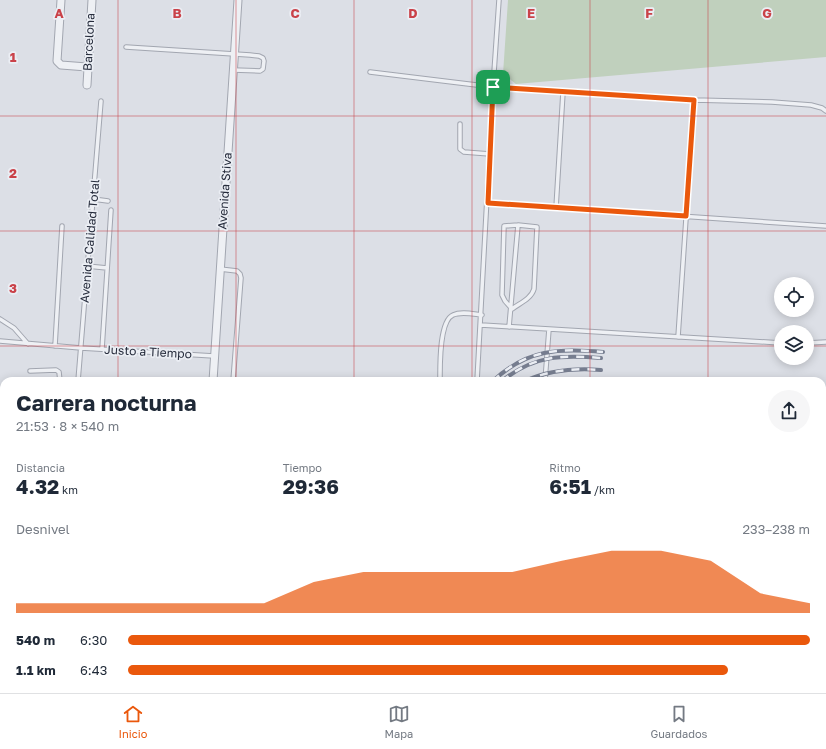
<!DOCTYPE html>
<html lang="es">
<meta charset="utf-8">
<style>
body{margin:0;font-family:"Golos Text",sans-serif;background:#f6f6f7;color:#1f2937;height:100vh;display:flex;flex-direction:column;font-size:15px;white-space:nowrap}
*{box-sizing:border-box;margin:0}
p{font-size:13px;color:#747a83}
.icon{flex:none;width:22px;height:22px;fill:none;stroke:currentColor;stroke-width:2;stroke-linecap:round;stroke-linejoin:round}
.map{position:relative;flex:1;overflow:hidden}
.panel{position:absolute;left:0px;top:377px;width:826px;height:316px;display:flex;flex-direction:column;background:#fff;border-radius:12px 12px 0 0;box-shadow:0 2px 10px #0003}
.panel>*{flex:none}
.tools{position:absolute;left:774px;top:277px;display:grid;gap:8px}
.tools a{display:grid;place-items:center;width:40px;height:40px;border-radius:50%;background:#fff;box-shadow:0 2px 10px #0003;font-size:20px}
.pin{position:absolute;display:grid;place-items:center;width:34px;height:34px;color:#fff;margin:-17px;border-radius:8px;box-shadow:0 2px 6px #0006}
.round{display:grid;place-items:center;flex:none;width:42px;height:42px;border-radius:21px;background:#f6f6f7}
.headline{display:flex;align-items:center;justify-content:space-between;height:68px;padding:0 16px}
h1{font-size:22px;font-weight:700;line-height:30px}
.stats{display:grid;grid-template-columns:repeat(3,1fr);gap:6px;height:68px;padding:4px 16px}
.stats div{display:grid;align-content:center}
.stats b{font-size:20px;font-weight:700}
.stats small{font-size:11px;font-weight:400}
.stats p{font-size:11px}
.chart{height:112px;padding:8px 16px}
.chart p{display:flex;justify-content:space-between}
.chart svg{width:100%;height:72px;margin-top:4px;fill:#ea580c;opacity:.7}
ul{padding:0 16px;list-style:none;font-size:13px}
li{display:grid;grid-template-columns:64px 48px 1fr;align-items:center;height:30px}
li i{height:10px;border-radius:5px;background:#ea580c}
.dock{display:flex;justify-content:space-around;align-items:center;height:56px;border-top:1px solid #e0e1e3;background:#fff;font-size:11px;color:#747a83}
.dock a{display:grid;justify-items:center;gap:2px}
.dock .selected{color:#ea580c}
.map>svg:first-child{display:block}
.green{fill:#c0d0bd}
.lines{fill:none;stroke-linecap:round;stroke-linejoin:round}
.service-casing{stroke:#a2a6b0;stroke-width:5.5}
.minor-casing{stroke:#a2a6b0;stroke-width:9}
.tertiary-casing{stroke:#a2a6b0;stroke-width:11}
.trunk-casing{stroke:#848b9c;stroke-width:14}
.service{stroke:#eef0f4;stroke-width:3.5}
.minor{stroke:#eef0f4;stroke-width:7}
.tertiary{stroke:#eef0f4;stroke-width:9}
.trunk{stroke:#fff;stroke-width:12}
.rail-casing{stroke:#767d8f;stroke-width:4}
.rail{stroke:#ebeef4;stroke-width:2.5;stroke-dasharray:8;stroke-linecap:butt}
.route-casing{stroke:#fff;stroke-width:8}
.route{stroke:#ea580c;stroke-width:5}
.grid{fill:none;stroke:#ca4249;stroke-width:1;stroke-opacity:0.55}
.labels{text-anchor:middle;stroke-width:3.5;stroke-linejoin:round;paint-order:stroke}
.street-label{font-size:12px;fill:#262c3c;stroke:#ebeef4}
.grid-label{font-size:13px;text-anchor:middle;font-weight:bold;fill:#ca4249;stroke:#ebeef4;stroke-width:3.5;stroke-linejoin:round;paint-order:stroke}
</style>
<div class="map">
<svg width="826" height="693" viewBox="0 0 826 693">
<rect width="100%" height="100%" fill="#dcdfe6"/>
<path class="green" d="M508,0H826V57L516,84L503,74Z
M826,581V693H663L664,689H822V584Z"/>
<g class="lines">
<defs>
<path id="service" d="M126,47L250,55L259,56L263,58L264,61L263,69L260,71L233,70
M370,72L493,87L694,100L678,337
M694,100L772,102L811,105L822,108L826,111
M460,124V149L464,152L490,154
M93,199L108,201
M488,203L826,226
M556,208L563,92
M87,266L107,268
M220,269L237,271L240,274L241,278L233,381
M0,319L14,328L28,344
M481,325L781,343
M509,327L518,225L504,226L502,295L505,301L512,309C520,303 531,299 534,289L537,227L518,225
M0,341L81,348L214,356
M807,343L826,342
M55,346L62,226
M102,349L111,210
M30,371L56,370L59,372L60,381
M78,381L101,101
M440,381C440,367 439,321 453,315C461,311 473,314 482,315
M477,381L493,87L499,0
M545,381L549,329
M78,693L80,689
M453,693L454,689
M645,693V689"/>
<path id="minor" d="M61,0L57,61L61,65L87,67
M87,85L92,0
M213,381L238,0
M0,524L4,526
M0,598L4,600
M262,689L275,693"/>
<path id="tertiary" d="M0,655L4,656"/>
<path id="trunk" d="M0,627L4,628
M0,646L4,648
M113,689L123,693
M159,689L169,693"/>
</defs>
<use href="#service" class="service-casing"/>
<use href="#minor" class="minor-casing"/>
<use href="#tertiary" class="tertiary-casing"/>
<use href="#trunk" class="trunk-casing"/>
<use href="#service" class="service"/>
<use href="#minor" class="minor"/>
<use href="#tertiary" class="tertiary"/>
<use href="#trunk" class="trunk"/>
<defs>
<path id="rail" d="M493,381C527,349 559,348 603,352
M502,381C534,355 562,355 601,358
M525,381C549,370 575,368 601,370
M0,612L4,614
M200,689L210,693
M237,689L244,693
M458,689L459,693"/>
</defs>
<use href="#rail" class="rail-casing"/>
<use href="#rail" class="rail"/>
</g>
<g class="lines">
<defs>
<path id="route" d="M493,87L694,100L686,216L488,203Z"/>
</defs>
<use href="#route" class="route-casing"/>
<use href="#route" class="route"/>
</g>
<path class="grid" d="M118,0V381M236,0V381M354,0V381M472,0V381M590,0V381M708,0V381M0,116H826M0,231H826M0,346H781M807,346H826M0,462H4M822,462H826M0,578H4M822,578H826M118,689V693M236,689V693M354,689V693M472,689V693M590,689V693M708,689V693"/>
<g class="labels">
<g class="street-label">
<text transform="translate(89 42) rotate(-87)" y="4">Barcelona</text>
<text transform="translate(225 191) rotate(-86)" y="4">Avenida Stiva</text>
<text transform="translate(90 241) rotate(-85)" y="4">Avenida Calidad Total</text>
<text transform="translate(148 352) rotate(3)" y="4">Justo a Tiempo</text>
</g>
</g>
<g class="grid-label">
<text x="59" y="18">A</text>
<text x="177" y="18">B</text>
<text x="295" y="18">C</text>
<text x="413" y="18">D</text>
<text x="531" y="18">E</text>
<text x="649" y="18">F</text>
<text x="767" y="18">G</text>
<text x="13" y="62">1</text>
<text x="13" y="178">2</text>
<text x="13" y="293">3</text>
</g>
</svg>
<div class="tools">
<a><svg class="icon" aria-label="locate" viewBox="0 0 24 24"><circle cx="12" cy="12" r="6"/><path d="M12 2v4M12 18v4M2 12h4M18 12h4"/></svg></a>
<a><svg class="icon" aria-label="layers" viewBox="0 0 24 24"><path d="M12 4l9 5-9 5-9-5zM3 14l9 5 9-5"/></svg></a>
</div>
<div class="pin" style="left:493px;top:87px;background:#1e9e55"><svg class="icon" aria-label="arrive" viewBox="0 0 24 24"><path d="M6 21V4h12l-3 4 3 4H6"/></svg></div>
<section class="panel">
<div class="headline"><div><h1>Carrera nocturna</h1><p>21:53 · 8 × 540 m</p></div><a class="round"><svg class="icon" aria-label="share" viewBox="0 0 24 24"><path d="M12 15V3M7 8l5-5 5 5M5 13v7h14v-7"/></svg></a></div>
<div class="stats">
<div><p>Distancia</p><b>4.32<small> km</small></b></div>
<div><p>Tiempo</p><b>29:36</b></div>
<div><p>Ritmo</p><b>6:51<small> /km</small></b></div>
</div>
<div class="chart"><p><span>Desnivel</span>233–238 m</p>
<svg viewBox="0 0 160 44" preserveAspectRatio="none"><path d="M0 44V38L10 38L20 38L30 38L40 38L50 38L60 25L70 19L80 19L90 19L100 19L110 12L120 6L130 6L140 12L150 32L160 38V44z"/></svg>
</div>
<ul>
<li><b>540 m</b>6:30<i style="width:100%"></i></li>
<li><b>1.1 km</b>6:43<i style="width:88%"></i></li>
</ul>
</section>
</div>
<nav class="dock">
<a class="selected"><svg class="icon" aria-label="home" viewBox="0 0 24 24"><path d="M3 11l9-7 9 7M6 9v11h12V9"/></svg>Inicio</a>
<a><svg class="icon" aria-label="map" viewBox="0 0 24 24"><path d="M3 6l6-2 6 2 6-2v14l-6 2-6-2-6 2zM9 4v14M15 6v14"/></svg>Mapa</a>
<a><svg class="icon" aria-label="saved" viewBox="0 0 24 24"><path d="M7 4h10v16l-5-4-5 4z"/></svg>Guardados</a>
</nav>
